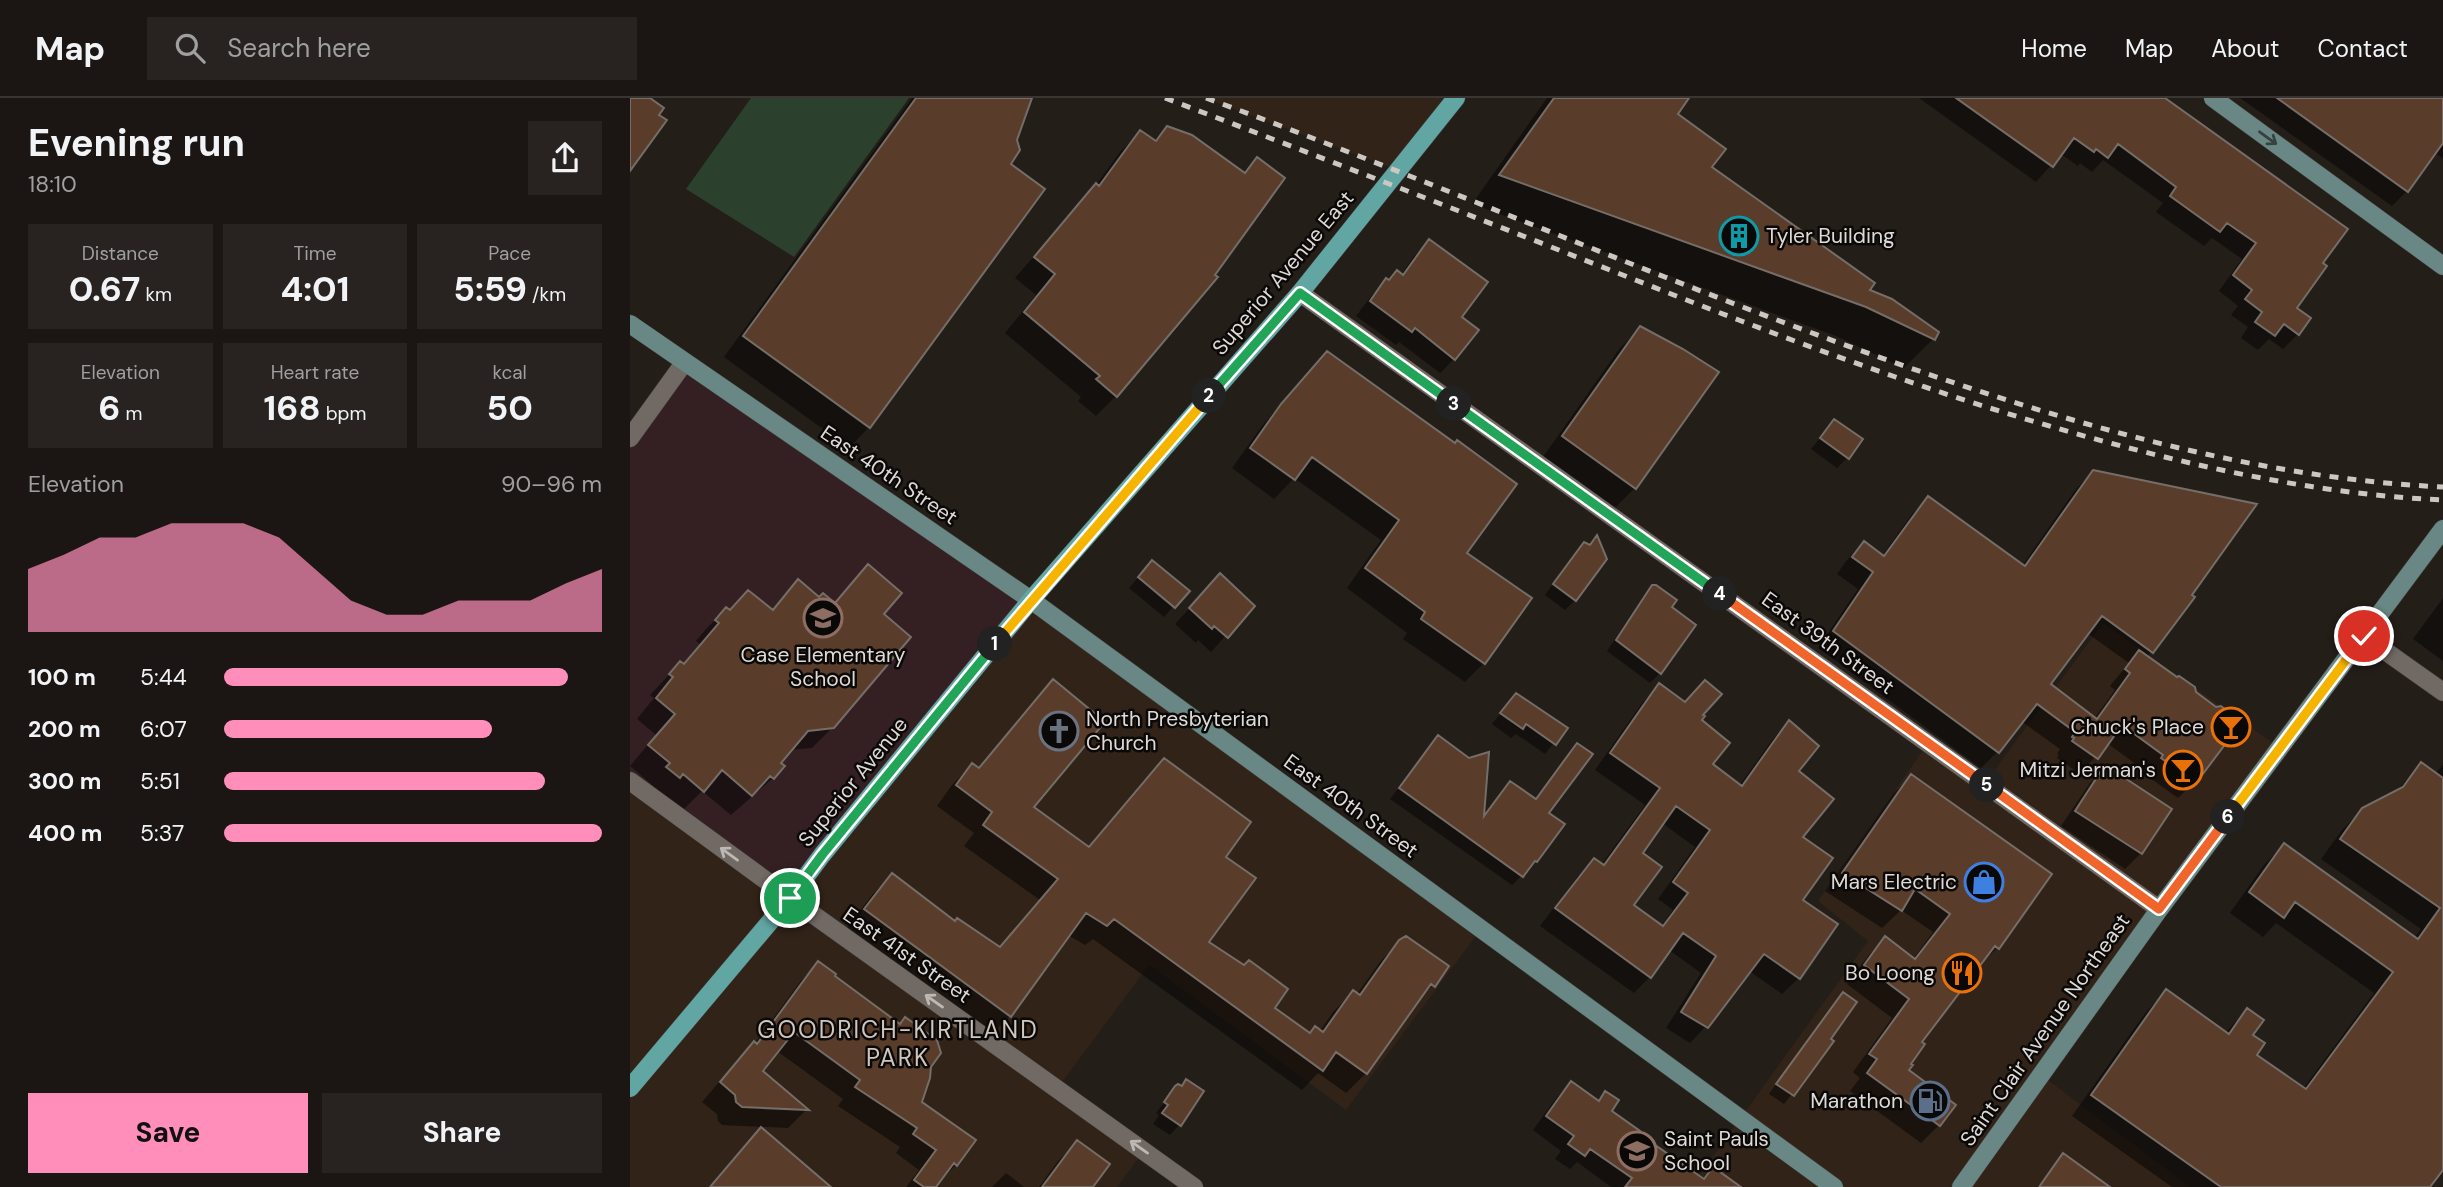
<!DOCTYPE html>
<meta charset="utf-8">
<style>
body{margin:0;font-family:"DM Sans",sans-serif;background:#282321;color:#f1f3f6;height:100vh;display:flex;flex-direction:column;font-size:26px;white-space:nowrap}
*{box-sizing:border-box;margin:0}
p{font-size:23px;color:#a09fa0}
.icon{flex:none;width:38px;height:38px;fill:none;stroke:currentColor;stroke-width:2;stroke-linecap:round;stroke-linejoin:round}
.map{position:relative;flex:1;overflow:hidden}
.sheet{display:flex;flex-direction:column;background:#1b1613;width:630px}
.sheet>*{flex:none}
.pin{position:absolute;display:grid;place-items:center;width:60px;height:60px;color:#fff;margin:-30px;border:4px solid #fff;border-radius:50%;box-shadow:0 2px 7px #0007}
.km{position:absolute;width:35px;height:35px;margin:-18px;border-radius:50%;background:#222;color:#fff;font-size:19px;line-height:35px;text-align:center}
.round{display:grid;place-items:center;flex:none;width:74px;height:74px;border-radius:0px;background:#282321}
.summary{display:flex;align-items:center;justify-content:space-between;height:119px;padding:0 28px}
h1{font-size:38px;font-weight:700;line-height:52px}
.figures{display:grid;grid-template-columns:repeat(3,1fr);gap:10px;height:119px;padding:7px 28px}
.figures div{display:grid;align-content:center;border-radius:0px;background:#282321;text-align:center}
.figures b{font-size:35px;font-weight:700}
.figures small{font-size:19px;font-weight:400}
.figures p{font-size:19px}
.chart{height:196px;padding:14px 28px}
.chart p{display:flex;justify-content:space-between}
.chart svg{width:100%;height:126px;margin-top:7px;fill:#ff8eba;opacity:.7}
.button{display:flex;gap:14px;margin-top:auto;padding:14px 28px}
.button a{flex:1;height:80px;border-radius:0px;background:#ff8eba;color:#111;font-size:28px;font-weight:700;line-height:80px;text-align:center}
.button a+a{background:#282321;color:#f1f3f6}
ul{padding:0 28px;list-style:none;font-size:23px}
li{display:grid;grid-template-columns:112px 84px 1fr;align-items:center;height:52px}
li i{height:18px;border-radius:9px;background:#ff8eba}
header{display:flex;align-items:center;gap:42px;box-sizing:border-box;height:98px;padding:0 35px;background:#1b1613;border-bottom:2px solid #393533}
header strong{font-size:33px}
nav{display:flex;gap:38px;margin-inline-start:auto;font-size:24px}
.search{width:490px;height:63px;background:#282321;display:flex;align-items:center;gap:18px;box-sizing:border-box;padding:0 24px;border-radius:0px;color:#a09fa0;font-size:26px}
main{display:flex;flex:1;min-height:0}
.map>svg:first-child{display:block}
.commercial{fill:#312317}
.education{fill:#342023}
.green{fill:#2b412d}
.shadow{fill:#0007;fill-rule:evenodd}
.building{fill:#593d2a;stroke:#756d68;stroke-width:2;fill-rule:evenodd}
.lines{fill:none;stroke-linecap:round;stroke-linejoin:round}
.street-casing{stroke:#3f3a37;stroke-width:19}
.secondary-casing{stroke:#3f3a37;stroke-width:19}
.primary-casing{stroke:#3f3a37;stroke-width:19}
.street{stroke:#716964;stroke-width:18}
.secondary{stroke:#698784;stroke-width:18}
.primary{stroke:#61a6a3;stroke-width:18}
.rail{stroke:#ccc7c3;stroke-width:5;stroke-dasharray:9 9;stroke-linecap:butt}
.oneway{stroke:#35423f}
.oneway2{stroke:#beb8b4}
.split-1-casing{stroke:#fff;stroke-width:14}
.split-2-casing{stroke:#fff;stroke-width:14}
.split-3-casing{stroke:#fff;stroke-width:14}
.split-4-casing{stroke:#fff;stroke-width:14}
.split-5-casing{stroke:#fff;stroke-width:14}
.split-6-casing{stroke:#fff;stroke-width:14}
.split-7-casing{stroke:#fff;stroke-width:14}
.split-1{stroke:#22a559;stroke-width:9}
.split-2{stroke:#f5b400;stroke-width:9}
.split-3{stroke:#22a559;stroke-width:9}
.split-4{stroke:#22a559;stroke-width:9}
.split-5{stroke:#f0652b;stroke-width:9}
.split-6{stroke:#f0652b;stroke-width:9}
.split-7{stroke:#f5b400;stroke-width:9}
.labels{text-anchor:middle;stroke-width:5;stroke-linejoin:round;paint-order:stroke}
.poi-label{font-size:21px;fill:#dfdad7;stroke:#0b0907;text-anchor:end}
.street-label{font-size:21px;fill:#dfdad7;stroke:#0b0907}
.quarter-label{font-size:24px;letter-spacing:2px;fill:#cfc6c0;stroke:#0b0907}
</style>
<header>
<strong>Map</strong>
<div class="search"><svg class="icon" aria-label="search" viewBox="0 0 24 24"><circle cx="10" cy="10" r="6"/><path d="M15 15l6 6"/></svg>Search here</div>
<nav><a>Home</a><a>Map</a><a>About</a><a>Contact</a></nav>
</header>
<main>
<section class="sheet">
<div class="summary"><div><h1>Evening run</h1><p>18:10</p></div><a class="round"><svg class="icon" aria-label="share" viewBox="0 0 24 24"><path d="M12 15V3M7 8l5-5 5 5M5 13v7h14v-7"/></svg></a></div>
<div class="figures">
<div><p>Distance</p><b>0.67<small> km</small></b></div>
<div><p>Time</p><b>4:01</b></div>
<div><p>Pace</p><b>5:59<small> /km</small></b></div>
</div>
<div class="figures">
<div><p>Elevation</p><b>6<small> m</small></b></div>
<div><p>Heart rate</p><b>168<small> bpm</small></b></div>
<div><p>kcal</p><b>50</b></div>
</div>
<div class="chart"><p><span>Elevation</span>90–96 m</p>
<svg viewBox="0 0 160 44" preserveAspectRatio="none"><path d="M0 44V22L10 17L20 11L30 11L40 6L50 6L60 6L70 11L80 22L90 33L100 38L110 38L120 33L130 33L140 33L150 27L160 22V44z"/></svg>
</div>
<ul>
<li><b>100 m</b>5:44<i style="width:91%"></i></li>
<li><b>200 m</b>6:07<i style="width:71%"></i></li>
<li><b>300 m</b>5:51<i style="width:85%"></i></li>
<li><b>400 m</b>5:37<i style="width:100%"></i></li>
</ul>
<div class="button"><a>Save</a><a>Share</a></div>
</section>
<div class="map">
<svg width="1813" height="1089" viewBox="0 0 1813 1089">
<rect width="100%" height="100%" fill="#241e19"/>
<path class="commercial" d="M575,0H826L767,72Z
M401,502L851,831L716,1012L519,867L427,991L514,1053L487,1089H0V687Z
M1473,525L1650,650L1411,977L1561,1089H1061L1238,843L1188,803L1298,645L1355,685Z"/>
<path class="education" d="M54,265L401,502L160,800L0,683V340Z"/>
<path class="green" d="M121,0H279L164,159L56,91Z"/>
<path class="shadow" d="M282,0H400L378,66L413,91L239,329L219,350L94,259Z
M917,0H1057L1045,17L1080,69L1237,193L1303,241L1274,270L1206,238L842,106Z
M1289,0H1531L1691,166L1665,210L1668,236L1653,251L1639,241L1628,252L1611,240L1618,229L1601,217L1608,208L1589,193L1612,161L1582,140L1574,148L1526,114L1533,105L1473,62L1462,74L1450,65L1448,68L1431,56L1406,84Z
M1610,0H1813V61L1804,54L1777,93L1762,108Z
M537,30L613,75L627,61L583,177L486,298L466,318L448,303L451,299L375,235L406,197L385,180L464,90L490,54L511,34L524,43Z
M799,144L830,219L824,261L810,275L769,244L766,247L726,218L742,197L767,174L771,177L784,158Z
M1010,230L1005,390L985,410L913,359L990,250Z
M697,255L824,347L835,455L854,565L835,584L773,541L777,535L717,490L751,442L664,380L644,401L602,370L632,328Z
M1204,323L1217,360L1207,370L1181,351Z
M1463,374L1522,553L1516,559L1565,684L1548,700L1516,677L1518,675L1477,645L1450,676L1427,660L1429,657L1427,656L1430,651L1391,623L1368,653L1351,670L1188,550L1228,491L1207,476L1217,462L1234,445L1252,458L1282,416L1299,400L1392,468L1446,391ZM1457,535L1499,565L1480,588L1485,592L1464,621L1419,587Z
M954,446L945,502L935,512L915,497L944,457Z
M238,468L251,516L203,629L182,650L159,652L148,665L143,680L101,717L72,693L52,713L17,690L21,686L0,668L26,637L7,621L24,600L20,597L50,565L53,567L70,546L66,543L76,531L96,511L99,513H141L169,484L189,501L203,506Z
M512,475L557,493L534,519L499,490Z
M590,477L622,508L581,554L568,542L566,545L545,526Z
M1023,488L1039,510L1030,575L1020,585L977,553L1013,499Z
M1813,500V563L1783,541Z
M424,584L401,710L457,750L514,682L534,662L593,759L576,845L642,910L679,937L690,933L703,914L723,894L727,896L750,864L770,843L803,887L785,905L735,976V972L700,948L698,950L735,976L716,995L688,975L672,992L463,841L455,847L438,837L380,918L360,938L215,832L242,797L262,777L325,825L368,850L410,802L334,748L344,735L307,708L322,687L342,667L347,671L404,604Z
M1029,588L1070,617L1080,666L1109,688L1143,641L1159,625L1167,674L1171,739L1169,880L1152,896L1119,873L1076,928L1060,945L1036,930L1071,875L1039,852L1020,879L1004,895L910,828L948,778L965,762L971,767L1015,707L965,672L1013,604ZM1032,725L1065,749L1028,801L1043,812L1031,828L1001,807L1010,755Z
M886,597L935,631L915,656L886,636L881,640L862,626Z
M808,640L852,720L881,685L904,702L948,647L917,715L906,763L882,787L760,701Z
M1791,666L1805,676L1813,667V1069L1798,1089H1542L1442,1018L1516,914L1536,893L1595,935L1617,912L1624,957L1673,991L1744,895L1646,825L1633,839L1600,815L1634,767L1654,747L1784,840L1791,831L1691,761L1712,732L1733,711L1765,695Z
M1475,670L1539,712L1511,755L1495,771L1431,728L1460,685Z
M1281,678L1368,849L1350,867L1290,944L1278,966L1277,973L1309,1027L1291,1045L1220,993L1230,980L1223,974L1262,920L1217,886L1238,858L1256,840L1283,861L1303,834L1271,812L1252,830L1195,793L1263,696Z
M188,865L300,968L290,1004L326,1067L304,1089H276L289,1072L266,1055L270,1049L208,1008L213,1001L147,953L131,973L176,1012L158,1030L92,1027L88,1023L87,1016L72,1004L106,964L125,945L170,884Z
M1213,896L1199,942L1202,944L1154,1006L1139,996L1204,905Z
M941,985L967,1004L976,995L980,1013L1006,1036L1071,1082L1083,1071L1110,1089H981L947,1064L940,1071L925,1061L931,1053L903,1032L927,999Z
M546,990L549,1027L540,1037L523,1026L529,1017L526,1015Z
M131,1031L199,1089H79Z
M448,1044L461,1089H409L428,1063Z
M1433,1058L1477,1089H1407Z
M376,1075L394,1089H362Z"/>
<path class="building" d="M0,0H20L34,10L29,17L37,22L0,73Z
M286,0H402L387,42L390,52L381,66L415,91L240,330L113,238Z
M924,0H1059L1048,16L1096,51L1082,69L1245,185L1240,192L1262,201L1309,234L1305,242L1236,209L869,77Z
M1326,0H1535L1718,131L1693,165L1697,168L1667,210L1681,220L1669,237L1654,226L1645,238L1625,224L1632,214L1615,201L1622,192L1603,177L1626,145L1597,125L1590,134L1540,98L1546,89L1488,46L1478,60L1466,51L1464,54L1444,40L1423,69Z
M1647,0H1813V45L1778,94Z
M537,28L562,37L615,75L627,59L655,80L585,177L588,179L487,299L466,281L470,278L394,214L425,176L404,159L466,85L469,88L510,32L526,43Z
M799,141L858,184L832,219L849,232L825,262L785,230L782,234L740,203L756,180L759,182L767,172L773,177Z
M1010,228L1053,251L1089,274L1006,391L932,338Z
M697,253L825,345L827,342L887,386L837,455L902,500L855,566L791,521L795,514L735,470L769,422L682,359L665,382L620,350L651,306Z
M1204,321L1233,341L1219,361L1190,340Z
M1463,372L1627,406L1562,497L1565,499L1523,555L1472,518L1421,586L1467,621L1500,575L1495,571L1509,552L1547,579L1549,578L1565,589L1566,594L1586,609L1591,608L1612,624L1566,685L1531,660L1533,657L1492,627L1468,661L1442,643L1444,640L1442,639L1445,634L1407,606L1369,655L1203,533L1243,474L1222,459L1234,443L1254,458L1298,398L1395,468Z
M967,437L977,461L946,503L923,486L954,444L960,447Z
M522,462L560,493L545,510L508,479Z
M238,466L272,495L254,516L281,539L204,630L178,633L151,665L155,668L144,681L140,678L122,698L92,672L74,694L53,676L50,680L36,669L40,665L18,647L45,616L26,600L43,579L39,576L50,563L54,566L89,525L85,522L96,509L100,512L118,492L143,512L168,481L189,499L193,495L205,505Z
M590,475L625,508L598,540L584,528L582,531L559,510Z
M1022,487H1026L1047,502L1042,509L1066,527L1031,576L986,542Z
M423,581L475,624L404,709L459,749L534,660L621,724L596,759L626,780L579,844L614,867L619,862L658,891L645,910L680,935L685,928L693,934L723,892L730,897L769,842L776,838L819,868L805,889L801,886L737,976L706,954L693,973L484,821L477,828L456,815L381,919L234,811L262,775L325,823L327,820L370,849L428,781L353,727L362,714L326,687L342,665L349,670Z
M1075,582L1092,596L1073,617L1075,618L1072,622L1100,645L1083,666L1112,688L1159,622L1189,648L1169,673L1204,701L1173,739L1203,760L1173,802L1208,826L1170,881L1134,856L1078,930L1051,914L1086,858L1053,835L1021,880L925,810L964,760L974,767L1030,690L980,655L1029,585L1055,604ZM1046,708L1080,732L1043,784L1058,795L1033,828L1004,807L1032,769L1013,755Z
M886,595L938,630L926,647L896,626L893,631L870,615Z
M808,637L839,660L859,654L854,718L880,683L906,701L947,645L963,656L919,715L935,726L907,764L905,763L893,779L769,690Z
M1791,664L1813,680V1072L1800,1089H1591L1461,997L1536,891L1599,936L1617,910L1634,922L1623,937L1635,945L1627,957L1676,991L1763,874L1665,804L1654,820L1619,794L1654,745L1788,841L1810,810L1710,741L1732,710L1773,689Z
M1475,667L1542,711L1512,756L1445,713Z
M1281,676L1422,776L1369,851L1365,848L1292,944L1295,946L1281,966L1283,967L1279,972L1326,1007L1310,1028L1237,975L1247,961L1239,956L1279,901L1234,867L1255,838L1285,861L1320,816L1285,791L1272,813L1212,775Z
M188,863L206,876L205,878L270,926L275,919L307,942L311,955L301,969L300,980L292,1004L346,1042L327,1068L324,1065L306,1089H294L284,1082L306,1052L283,1036L287,1030L225,989L230,982L164,934L133,973L179,1012L112,1009L106,1004L105,997L90,984L124,943L127,946Z
M1213,894L1227,904L1201,941L1204,943L1164,998L1146,986Z
M556,981L574,993L551,1028L532,1015L538,1007L534,1004L545,988L548,986L552,988Z
M941,983L969,1003L975,993L989,1002L982,1013L1010,1033L1008,1035L1074,1081L1083,1069L1111,1089H995L1002,1080L960,1051L955,1058L938,1046L944,1038L916,1018Z
M131,1029L201,1089H80Z
M447,1042L480,1066L463,1089H412Z
M1433,1055L1480,1089H1409Z"/>
<g class="lines">
<defs>
<path id="street" d="M670,195L1529,811
M0,340L54,265
M1734,538L1813,594
M0,683L160,800L564,1089"/>
<path id="secondary" d="M1583,0L1813,168
M0,226L401,502L1204,1089
M1331,1089L1528,813L1813,431"/>
<path id="primary" d="M0,990L160,800L192,757L401,502L670,195L826,0"/>
</defs>
<use href="#street" class="street-casing"/>
<use href="#secondary" class="secondary-casing"/>
<use href="#primary" class="primary-casing"/>
<use href="#street" class="street"/>
<use href="#secondary" class="secondary"/>
<use href="#primary" class="primary"/>
<path class="rail" d="M535,0C693,60 850,121 1008,183C1163,244 1319,302 1480,345C1589,374 1700,397 1813,402
M576,0C805,84 1029,182 1260,263C1438,325 1623,380 1813,389"/>
</g>
<defs><path id="oneway-shaft" d="M-6 0H5M1.5-3L5.5 0L1.5 3" fill="none" stroke-width="1.6" stroke-linecap="round" stroke-linejoin="round" transform="scale(1.75)"/></defs>
<use class="oneway" href="#oneway-shaft" transform="translate(1638 40) rotate(36)"/>
<g class="oneway2">
<use href="#oneway-shaft" transform="translate(99 756) rotate(-144)"/>
<use href="#oneway-shaft" transform="translate(304 903) rotate(-145)"/>
<use href="#oneway-shaft" transform="translate(509 1049) rotate(-145)"/>
</g>
<g class="lines">
<defs>
<path id="split-1" d="M160,800L192,757L365,546"/>
<path id="split-2" d="M365,546L579,298"/>
<path id="split-3" d="M579,298L670,195L824,306"/>
<path id="split-4" d="M824,306L1090,496"/>
<path id="split-5" d="M1090,496L1357,687"/>
<path id="split-6" d="M1357,687L1529,811L1598,719"/>
<path id="split-7" d="M1598,719L1734,538"/>
</defs>
<use href="#split-1" class="split-1-casing"/>
<use href="#split-2" class="split-2-casing"/>
<use href="#split-3" class="split-3-casing"/>
<use href="#split-4" class="split-4-casing"/>
<use href="#split-5" class="split-5-casing"/>
<use href="#split-6" class="split-6-casing"/>
<use href="#split-7" class="split-7-casing"/>
<use href="#split-1" class="split-1"/>
<use href="#split-2" class="split-2"/>
<use href="#split-3" class="split-3"/>
<use href="#split-4" class="split-4"/>
<use href="#split-5" class="split-5"/>
<use href="#split-6" class="split-6"/>
<use href="#split-7" class="split-7"/>
</g>
<defs>
<symbol id="building-ring" viewBox="-11 -11 22 22"><circle r="9.5" fill="#0b0907" stroke="#0f9aa8" stroke-width="1.5"/><path d="M-4-6H4V6H1V3H-1V6H-4ZM-2.5-4.3h1.7v1.8h-1.7ZM.8-4.3h1.7v1.8H.8ZM-2.5-1h1.7V.8h-1.7ZM.8-1h1.7V.8H.8Z" fill="#0f9aa8"/></symbol>
<symbol id="school-ring" viewBox="-11 -11 22 22"><circle r="9.5" fill="#0b0907" stroke="#8d6e63" stroke-width="1.5"/><path d="M0-5L7-2L0 1L-7-2ZM-4 1L0 2.5L4 1V4Q0 6-4 4Z" fill="#8d6e63"/></symbol>
<symbol id="bar-ring" viewBox="-11 -11 22 22"><circle r="9.5" fill="#0b0907" stroke="#e8710a" stroke-width="1.5"/><path d="M-6-5H6L.8 .8V4.5H3.5V6h-7V4.5H-.8V.8Z" fill="#e8710a"/></symbol>
<symbol id="church-ring" viewBox="-11 -11 22 22"><circle r="9.5" fill="#0b0907" stroke="#6b7280" stroke-width="1.5"/><path d="M-1.2-6h2.4v3.5h3.3v2.4h-3.3V6h-2.4V-.1h-3.3v-2.4h3.3Z" fill="#6b7280"/></symbol>
<symbol id="shop-ring" viewBox="-11 -11 22 22"><circle r="9.5" fill="#0b0907" stroke="#3f7fe0" stroke-width="1.5"/><path d="M-5-2.5h2.3a2.7 3.5 0 0 1 5.4 0H5L5.5 6h-11ZM-1.5-2.5h3a1.5 2.3 0 0 0-3 0Z" fill="#3f7fe0"/></symbol>
<symbol id="restaurant-ring" viewBox="-11 -11 22 22"><circle r="9.5" fill="#0b0907" stroke="#e8710a" stroke-width="1.5"/><path d="M-5-6h1v4h1v-4h1v4h1v-4h1v5L-1.5 .5V6h-2V.5L-5-1ZM5-6V6H3V1.5H1.5Q1.5-4 5-6Z" fill="#e8710a"/></symbol>
<symbol id="fuel-ring" viewBox="-11 -11 22 22"><circle r="9.5" fill="#0b0907" stroke="#5c6f8a" stroke-width="1.5"/><path d="M-5.5-6h7V0h2V4h1.3V-2.5L3-4.5l.8-.8L6-3V5H2.5V1h-1V6h-7ZM-4.2-4.7v3.2H.2V-4.7Z" fill="#5c6f8a"/></symbol>
</defs>
<g fill-rule="evenodd">
<use href="#building-ring" x="1087" y="116" width="44" height="44"/>
<use href="#school-ring" x="171" y="498" width="44" height="44"/>
<use href="#bar-ring" x="1579" y="607" width="44" height="44"/>
<use href="#church-ring" x="407" y="611" width="44" height="44"/>
<use href="#bar-ring" x="1531" y="650" width="44" height="44"/>
<use href="#shop-ring" x="1332" y="762" width="44" height="44"/>
<use href="#restaurant-ring" x="1310" y="853" width="44" height="44"/>
<use href="#fuel-ring" x="1278" y="981" width="44" height="44"/>
<use href="#school-ring" x="985" y="1031" width="44" height="44"/>
</g>
<g class="labels">
<g class="poi-label">
<text x="1136" y="145" text-anchor="start">Tyler Building</text>
<text x="193" y="564" text-anchor="middle">Case Elementary<tspan x="193" dy="24">School</tspan></text>
<text x="456" y="628" text-anchor="start">North Presbyterian<tspan x="456" dy="24">Church</tspan></text>
<text x="1574" y="636">Chuck's Place</text>
<text x="1526" y="679">Mitzi Jerman's</text>
<text x="1327" y="791">Mars Electric</text>
<text x="1305" y="882">Bo Loong</text>
<text x="1273" y="1010">Marathon</text>
<text x="1034" y="1048" text-anchor="start">Saint Pauls<tspan x="1034" dy="24">School</tspan></text>
</g>
<g class="street-label">
<text transform="translate(653 175) rotate(-50)" y="7">Superior Avenue East</text>
<text transform="translate(259 377) rotate(34)" y="7">East 40th Street</text>
<text transform="translate(1198 545) rotate(36)" y="7">East 39th Street</text>
<text transform="translate(223 684) rotate(-51)" y="7">Superior Avenue</text>
<text transform="translate(721 708) rotate(36)" y="7">East 40th Street</text>
<text transform="translate(277 857) rotate(35)" y="7">East 41st Street</text>
<text transform="translate(1415 932) rotate(-55)" y="7">Saint Clair Avenue Northeast</text>
</g>
<g class="quarter-label">
<text x="268" y="940">GOODRICH-KIRTLAND<tspan x="268" dy="28">PARK</tspan></text>
</g>
</g>
</svg>
<div class="pin" style="left:160px;top:800px;background:#1e9e55"><svg class="icon" aria-label="arrive" viewBox="0 0 24 24"><path d="M6 21V4h12l-3 4 3 4H6"/></svg></div>
<div class="pin" style="left:1734px;top:538px;background:#d93025"><svg class="icon" aria-label="check" viewBox="0 0 24 24"><path d="M5 12l5 5 9-10"/></svg></div>
<b class="km" style="left:365px;top:546px">1</b>
<b class="km" style="left:579px;top:298px">2</b>
<b class="km" style="left:824px;top:306px">3</b>
<b class="km" style="left:1090px;top:496px">4</b>
<b class="km" style="left:1357px;top:687px">5</b>
<b class="km" style="left:1598px;top:719px">6</b>
</div>
</main>
